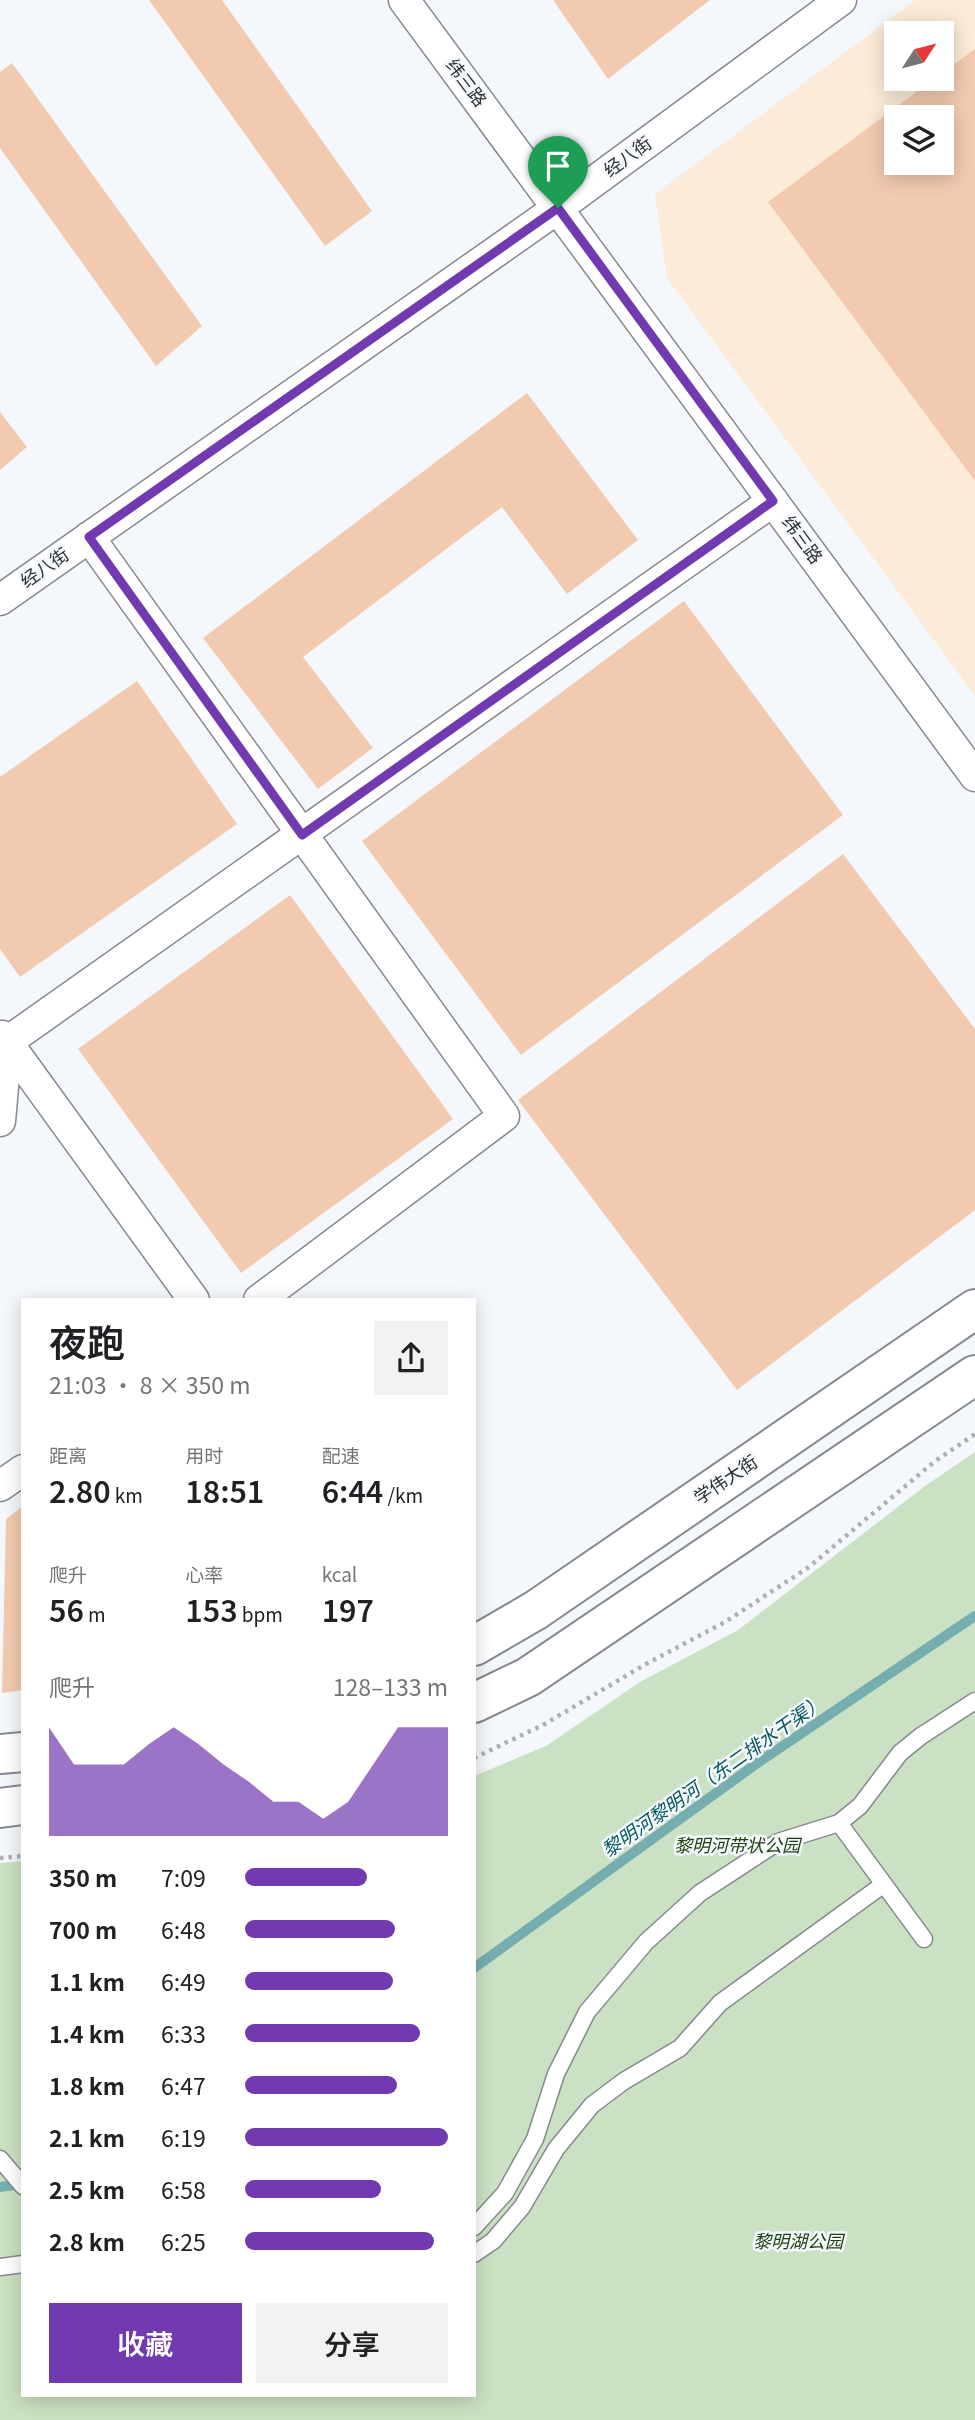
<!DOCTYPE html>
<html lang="zh">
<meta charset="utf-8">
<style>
body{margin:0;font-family:Georgia,"Noto Sans SC",serif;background:#f2f2f2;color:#202124;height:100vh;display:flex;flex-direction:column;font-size:26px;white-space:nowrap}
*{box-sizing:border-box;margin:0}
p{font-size:23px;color:#757577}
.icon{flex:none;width:38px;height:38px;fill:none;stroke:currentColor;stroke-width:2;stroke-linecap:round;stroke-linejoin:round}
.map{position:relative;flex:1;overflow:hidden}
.details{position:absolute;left:21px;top:1298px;width:455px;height:1099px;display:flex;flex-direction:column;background:#fff;border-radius:0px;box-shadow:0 4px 18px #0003}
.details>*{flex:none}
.needle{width:46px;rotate:54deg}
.fabs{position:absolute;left:884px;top:21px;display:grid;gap:14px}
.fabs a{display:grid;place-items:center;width:70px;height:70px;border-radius:0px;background:#fff;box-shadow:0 4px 18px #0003;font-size:35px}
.pin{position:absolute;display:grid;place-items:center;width:60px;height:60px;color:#fff;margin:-72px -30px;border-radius:50% 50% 50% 0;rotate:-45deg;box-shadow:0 0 7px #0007}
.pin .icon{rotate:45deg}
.round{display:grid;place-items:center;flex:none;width:74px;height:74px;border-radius:0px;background:#f2f2f2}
.overview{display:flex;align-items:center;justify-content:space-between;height:119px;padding:0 28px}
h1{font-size:38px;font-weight:600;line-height:52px}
.figures{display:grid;grid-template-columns:repeat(3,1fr);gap:10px;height:119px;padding:7px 28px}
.figures div{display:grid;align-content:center}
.figures b{font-size:30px;font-weight:600}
.figures small{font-size:19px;font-weight:400}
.figures p{font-size:19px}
.chart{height:196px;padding:14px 28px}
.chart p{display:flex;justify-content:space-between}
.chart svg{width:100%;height:126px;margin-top:7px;fill:#723ab0;opacity:.7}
.action{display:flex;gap:14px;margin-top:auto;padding:14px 28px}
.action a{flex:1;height:80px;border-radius:0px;background:#723ab0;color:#fff;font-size:28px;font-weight:600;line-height:80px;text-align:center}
.action a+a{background:#f2f2f2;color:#202124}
ul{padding:0 28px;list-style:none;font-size:23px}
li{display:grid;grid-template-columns:112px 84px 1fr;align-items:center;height:52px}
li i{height:18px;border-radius:9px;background:#723ab0}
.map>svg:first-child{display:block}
.commercial{fill:#fbebd8;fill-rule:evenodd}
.green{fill:#cbe1c3}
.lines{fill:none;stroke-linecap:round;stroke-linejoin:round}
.stream{stroke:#76aeb0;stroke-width:10}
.building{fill:#f2caaf;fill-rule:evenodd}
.service-casing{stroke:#86898d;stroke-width:19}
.minor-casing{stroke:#86898d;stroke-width:33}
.primary-casing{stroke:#86898d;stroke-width:42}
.path{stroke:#aeb1b4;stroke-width:4.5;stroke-dasharray:3.5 5;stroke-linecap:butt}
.service{stroke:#fff;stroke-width:16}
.minor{stroke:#fff;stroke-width:30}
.primary{stroke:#fff;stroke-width:38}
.route-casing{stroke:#fff;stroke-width:14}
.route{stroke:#723ab0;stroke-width:9}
.labels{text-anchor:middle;stroke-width:5;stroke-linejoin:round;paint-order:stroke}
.street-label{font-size:18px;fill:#2e2f31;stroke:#f4f8fc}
.park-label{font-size:18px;font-style:italic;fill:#1c3f0c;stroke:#f4f8fc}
.water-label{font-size:19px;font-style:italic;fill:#05595d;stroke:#f4f8fc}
</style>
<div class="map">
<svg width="975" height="2420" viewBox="0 0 975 2420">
<rect width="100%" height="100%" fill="#f4f8fc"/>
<path class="commercial" d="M915,0H975V696L667,278L655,194ZM896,33H942V79H896ZM896,117H942V163H896Z"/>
<path class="green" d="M975,1452V2420H0V1863L23,1861V2396H474V1776L546,1746L640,1682L738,1630L925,1486Z"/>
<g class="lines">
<path class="stream" d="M474,1968L756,1764L975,1616
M0,2187L23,2184"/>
</g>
<path class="building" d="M149,0H222L372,211L325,246Z
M553,0H710L608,79Z
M975,49V481L768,202L934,79H942V73ZM896,117H942V163H896Z
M12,63L202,326L156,366L0,148V72Z
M527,393L638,540L567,594L502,507L303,657L373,748L318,789L203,638Z
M0,412L27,447L0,470Z
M684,601L843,815L521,1055L362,841Z
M137,681L237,824L20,977L0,949V777Z
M843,854L975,1029V1210L737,1390L518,1100Z
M290,895L453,1119L241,1273L78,1049Z
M23,1506V1690L2,1693L6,1519Z"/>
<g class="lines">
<defs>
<path id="service" d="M839,1823L924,1939
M0,2159L23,2186
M474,2227L505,2193L535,2139L556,2074L587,2012L646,1942L700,1893L778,1842L839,1823L860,1806L900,1753L921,1736L975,1701
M474,2254L493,2241L522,2207L556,2149L592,2105L624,2081L680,2048L720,2003L884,1884
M0,2267L23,2264"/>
<path id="minor" d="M404,0L975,776
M89,537L504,1116L259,1300
M0,600L558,208L841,0
M0,1121L7,1042L2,1036
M194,1300L7,1042L773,501
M0,1486L23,1470"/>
<path id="primary" d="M474,1646L536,1610L975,1309
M474,1703L528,1677L975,1375
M0,1754L23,1752
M0,1808L23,1805"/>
</defs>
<use href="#service" class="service-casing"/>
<use href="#minor" class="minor-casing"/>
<use href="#primary" class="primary-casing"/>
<path class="path" d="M474,1758L543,1725L646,1664L725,1622L809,1567L934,1462L975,1434
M0,1858L23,1856"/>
<use href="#service" class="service"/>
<use href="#minor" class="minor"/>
<use href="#primary" class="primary"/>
</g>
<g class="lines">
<defs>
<path id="route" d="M558,208L773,501L302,835L89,537Z"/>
</defs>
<use href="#route" class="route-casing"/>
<use href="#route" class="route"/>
</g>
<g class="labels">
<g class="street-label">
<text transform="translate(466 83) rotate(53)" y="6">纬三路</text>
<text transform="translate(628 157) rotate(-36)" y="6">经八街</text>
<text transform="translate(802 540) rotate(54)" y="6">纬三路</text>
<text transform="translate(45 568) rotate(-35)" y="6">经八街</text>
<text transform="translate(726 1480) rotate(-34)" y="6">学伟大街</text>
</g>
<g class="park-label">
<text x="737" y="1852">黎明河带状公园</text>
<text x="798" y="2248">黎明湖公园</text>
</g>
<g class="water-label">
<text transform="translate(713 1776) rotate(-35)" y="7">黎明河黎明河（东二排水干渠）</text>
</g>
</g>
</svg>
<div class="fabs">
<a><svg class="needle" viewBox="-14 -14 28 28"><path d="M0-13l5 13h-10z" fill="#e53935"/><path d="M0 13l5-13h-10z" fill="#757577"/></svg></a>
<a><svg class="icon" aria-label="layers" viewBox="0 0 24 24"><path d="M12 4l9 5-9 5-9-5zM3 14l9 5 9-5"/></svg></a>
</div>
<div class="pin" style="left:558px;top:208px;background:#1e9e55"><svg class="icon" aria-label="arrive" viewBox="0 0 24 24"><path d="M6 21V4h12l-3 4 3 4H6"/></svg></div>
<section class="details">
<div class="overview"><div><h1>夜跑</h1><p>21:03 · 8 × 350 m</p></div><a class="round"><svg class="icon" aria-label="share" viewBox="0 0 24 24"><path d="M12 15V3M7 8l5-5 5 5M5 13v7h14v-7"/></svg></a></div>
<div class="figures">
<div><p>距离</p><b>2.80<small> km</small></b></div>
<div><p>用时</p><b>18:51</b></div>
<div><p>配速</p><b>6:44<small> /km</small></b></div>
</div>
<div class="figures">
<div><p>爬升</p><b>56<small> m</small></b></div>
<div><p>心率</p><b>153<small> bpm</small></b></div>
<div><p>kcal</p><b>197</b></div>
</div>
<div class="chart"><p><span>爬升</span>128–133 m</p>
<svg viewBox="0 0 160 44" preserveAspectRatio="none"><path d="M0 44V6L10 19L20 19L30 19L40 12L50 6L60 12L70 19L80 25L90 32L100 32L110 38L120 32L130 19L140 6L150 6L160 6V44z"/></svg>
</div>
<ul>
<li><b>350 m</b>7:09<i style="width:60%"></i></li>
<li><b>700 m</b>6:48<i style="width:74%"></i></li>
<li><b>1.1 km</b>6:49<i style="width:73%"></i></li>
<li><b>1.4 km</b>6:33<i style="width:86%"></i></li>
<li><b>1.8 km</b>6:47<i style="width:75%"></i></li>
<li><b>2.1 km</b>6:19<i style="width:100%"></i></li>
<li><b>2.5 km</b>6:58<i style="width:67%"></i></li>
<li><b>2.8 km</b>6:25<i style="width:93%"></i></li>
</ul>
<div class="action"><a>收藏</a><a>分享</a></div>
</section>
</div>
